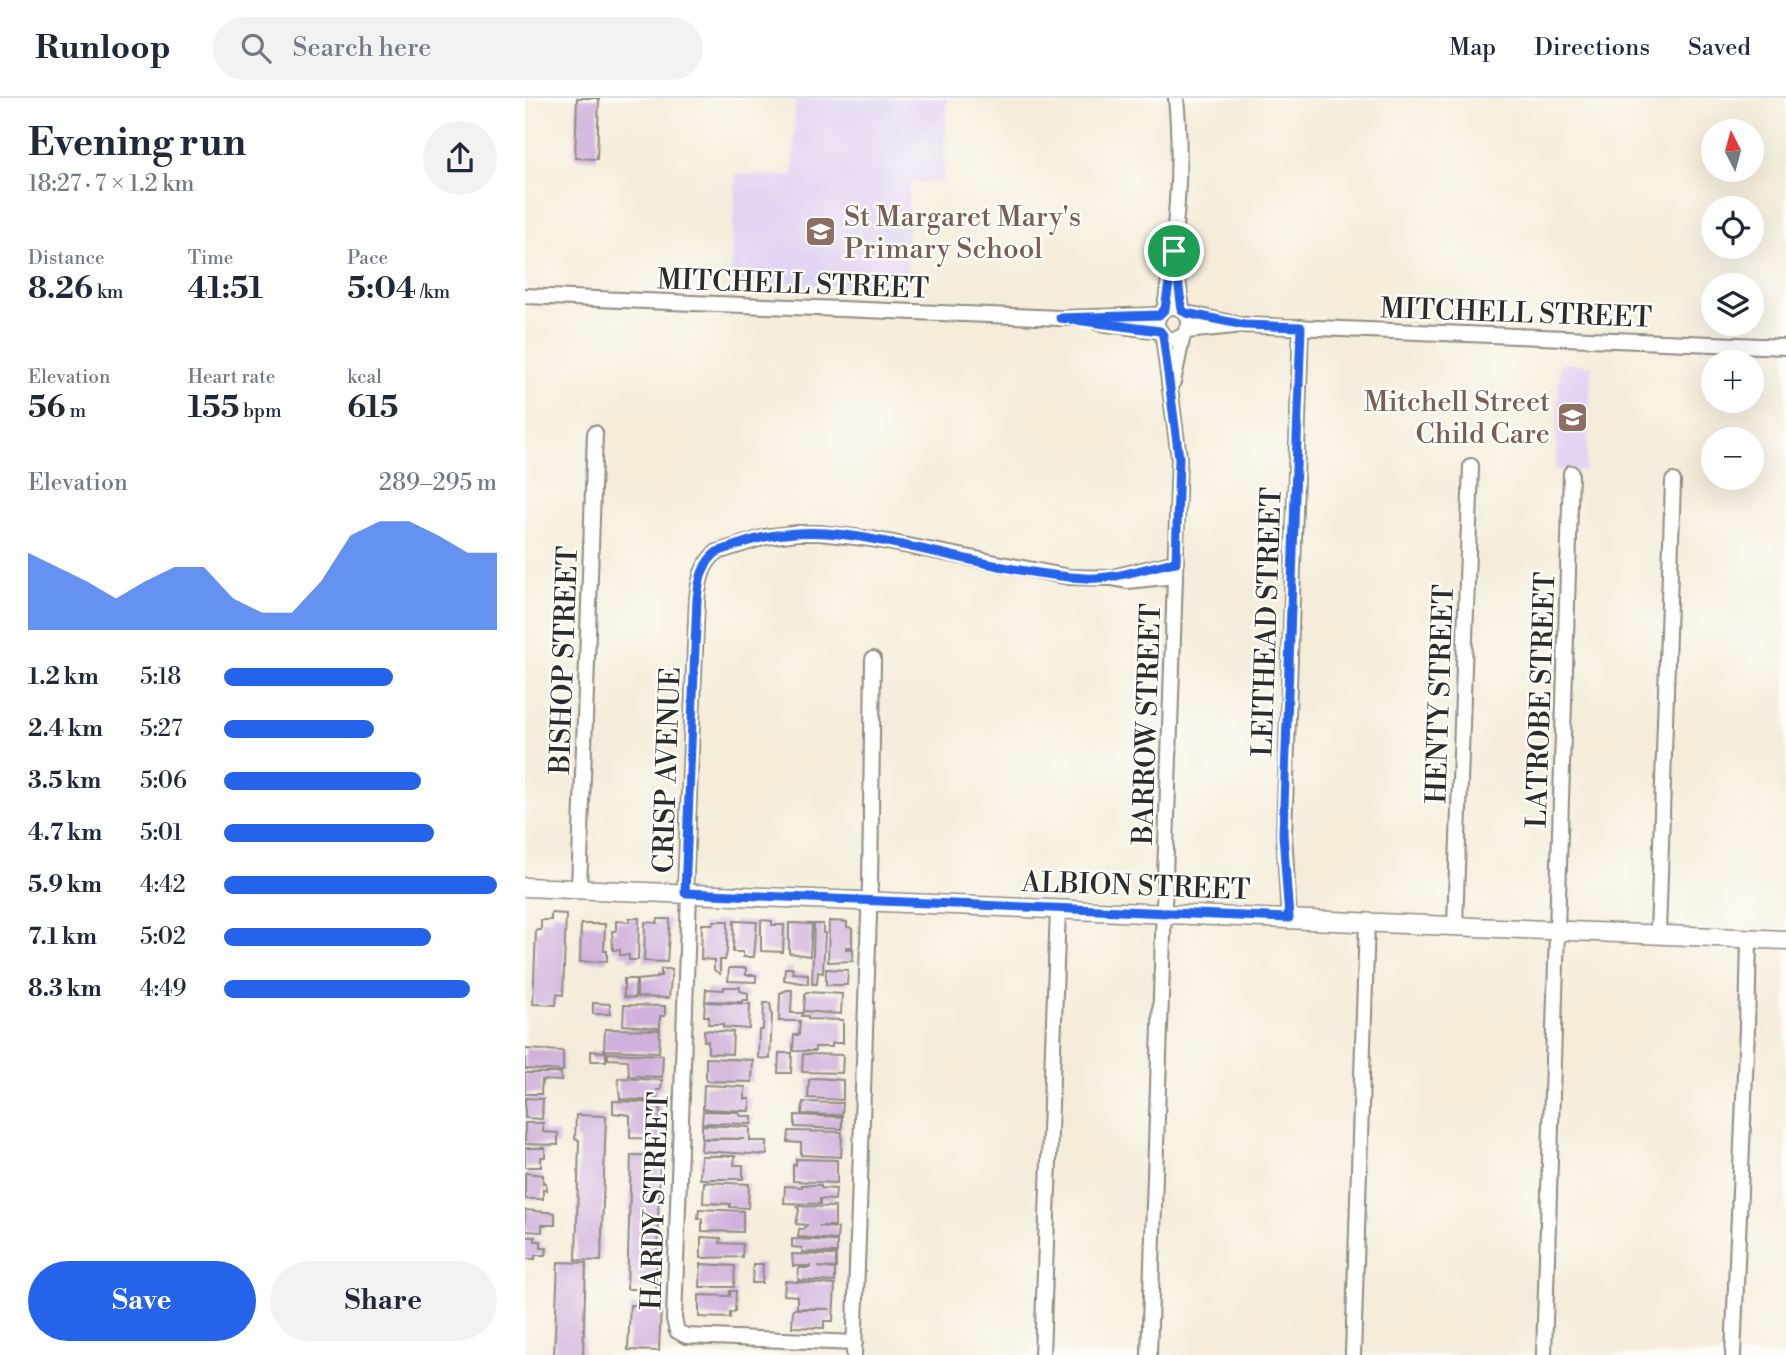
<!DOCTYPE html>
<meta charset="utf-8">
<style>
body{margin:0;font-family:"Libre Bodoni",serif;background:#f2f2f3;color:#1f2937;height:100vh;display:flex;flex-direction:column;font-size:26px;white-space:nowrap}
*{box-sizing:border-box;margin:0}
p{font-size:23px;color:#747a83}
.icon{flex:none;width:38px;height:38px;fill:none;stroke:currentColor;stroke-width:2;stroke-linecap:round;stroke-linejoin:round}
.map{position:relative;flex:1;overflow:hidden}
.side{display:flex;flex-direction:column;background:#fff;width:525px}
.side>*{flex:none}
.needle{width:46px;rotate:354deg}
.buttons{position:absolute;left:1176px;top:21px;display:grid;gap:14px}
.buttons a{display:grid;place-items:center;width:63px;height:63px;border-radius:50%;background:#fff;box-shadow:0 7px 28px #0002;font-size:35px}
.pin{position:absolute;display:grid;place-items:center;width:60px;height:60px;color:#fff;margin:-30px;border:4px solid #fff;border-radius:50%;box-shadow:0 2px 7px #0007}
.round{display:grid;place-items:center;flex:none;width:74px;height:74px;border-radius:37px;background:#f2f2f3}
.overview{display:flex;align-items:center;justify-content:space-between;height:119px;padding:0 28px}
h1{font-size:38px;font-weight:700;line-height:52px}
.stats{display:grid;grid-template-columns:repeat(3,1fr);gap:10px;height:119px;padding:7px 28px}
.stats div{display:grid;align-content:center}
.stats b{font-size:30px;font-weight:700}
.stats small{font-size:19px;font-weight:400}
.stats p{font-size:19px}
.chart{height:196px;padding:14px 28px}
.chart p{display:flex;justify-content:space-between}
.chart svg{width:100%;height:126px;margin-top:7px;fill:#2563eb;opacity:.7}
.button{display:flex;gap:14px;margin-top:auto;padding:14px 28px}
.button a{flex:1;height:80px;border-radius:42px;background:#2563eb;color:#fff;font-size:28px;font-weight:700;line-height:80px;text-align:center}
.button a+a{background:#f2f2f3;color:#1f2937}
ul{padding:0 28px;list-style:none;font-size:23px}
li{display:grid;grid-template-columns:112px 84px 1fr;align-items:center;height:52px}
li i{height:18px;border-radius:9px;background:#2563eb}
header{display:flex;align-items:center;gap:42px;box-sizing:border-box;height:98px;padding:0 35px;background:#fff;border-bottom:2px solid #e0e1e3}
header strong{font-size:33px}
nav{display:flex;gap:38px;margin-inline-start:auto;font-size:24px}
.search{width:490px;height:63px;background:#f2f2f3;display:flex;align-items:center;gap:18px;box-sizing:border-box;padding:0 24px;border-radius:38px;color:#747a83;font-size:26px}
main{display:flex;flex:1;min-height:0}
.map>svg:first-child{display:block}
.built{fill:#e2d4f3}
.building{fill:#d0b0dc}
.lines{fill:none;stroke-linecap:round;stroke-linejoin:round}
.minor-casing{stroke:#908c82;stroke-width:18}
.tertiary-casing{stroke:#908c82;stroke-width:21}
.minor{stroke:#fff;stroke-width:14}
.tertiary{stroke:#fff;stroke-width:18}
.route-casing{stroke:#fff;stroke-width:14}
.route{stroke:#2563eb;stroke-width:9}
.labels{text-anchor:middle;stroke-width:5;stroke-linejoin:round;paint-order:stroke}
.education-label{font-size:28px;fill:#785e54;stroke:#fdfcf7;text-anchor:start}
.street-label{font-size:28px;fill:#2b2b2b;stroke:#fdfcf7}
</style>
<header>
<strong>Runloop</strong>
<div class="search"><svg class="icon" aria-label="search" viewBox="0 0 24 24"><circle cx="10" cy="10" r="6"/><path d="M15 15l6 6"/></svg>Search here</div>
<nav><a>Map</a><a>Directions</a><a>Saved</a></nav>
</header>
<main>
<section class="side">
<div class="overview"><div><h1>Evening run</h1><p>18:27 · 7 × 1.2 km</p></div><a class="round"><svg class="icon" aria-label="share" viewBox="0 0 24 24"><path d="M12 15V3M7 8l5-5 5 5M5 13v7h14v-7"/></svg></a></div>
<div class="stats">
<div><p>Distance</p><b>8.26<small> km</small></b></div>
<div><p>Time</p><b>41:51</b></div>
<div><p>Pace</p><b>5:04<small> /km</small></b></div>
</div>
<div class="stats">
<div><p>Elevation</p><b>56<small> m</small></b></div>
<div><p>Heart rate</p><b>155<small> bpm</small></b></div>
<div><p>kcal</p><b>615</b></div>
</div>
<div class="chart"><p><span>Elevation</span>289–295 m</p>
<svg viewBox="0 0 160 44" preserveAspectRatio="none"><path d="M0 44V17L10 22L20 27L30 33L40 27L50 22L60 22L70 33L80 38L90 38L100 27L110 11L120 6L130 6L140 11L150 17L160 17V44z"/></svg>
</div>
<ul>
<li><b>1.2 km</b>5:18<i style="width:62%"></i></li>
<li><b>2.4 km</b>5:27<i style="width:55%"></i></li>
<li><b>3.5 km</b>5:06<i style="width:72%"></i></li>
<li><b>4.7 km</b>5:01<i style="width:77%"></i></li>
<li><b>5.9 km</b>4:42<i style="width:100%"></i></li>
<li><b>7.1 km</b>5:02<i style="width:76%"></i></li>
<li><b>8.3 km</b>4:49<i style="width:90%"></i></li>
</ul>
<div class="button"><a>Save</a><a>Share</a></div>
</section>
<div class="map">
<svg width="1261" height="1257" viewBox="0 0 1261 1257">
<rect width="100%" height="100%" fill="#fdfcf7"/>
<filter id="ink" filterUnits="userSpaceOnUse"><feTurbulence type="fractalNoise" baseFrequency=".0143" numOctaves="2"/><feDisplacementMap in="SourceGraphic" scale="14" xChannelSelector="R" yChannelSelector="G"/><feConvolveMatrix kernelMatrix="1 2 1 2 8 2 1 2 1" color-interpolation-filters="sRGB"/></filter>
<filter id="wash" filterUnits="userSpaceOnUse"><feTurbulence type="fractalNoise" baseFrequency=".00686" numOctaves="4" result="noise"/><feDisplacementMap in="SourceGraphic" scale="28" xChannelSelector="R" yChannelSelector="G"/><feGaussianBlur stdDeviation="1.57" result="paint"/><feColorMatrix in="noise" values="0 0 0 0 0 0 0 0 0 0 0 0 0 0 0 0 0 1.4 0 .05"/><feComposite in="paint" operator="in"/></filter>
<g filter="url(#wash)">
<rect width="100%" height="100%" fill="#f5edda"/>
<path class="built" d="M270,0H422L418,85L385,84L381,191L205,184L211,76L268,78Z
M1035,265L1067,267L1061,373L1030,372Z"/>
<g id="blocks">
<path class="building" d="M52,0H74L72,61L50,60Z
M26,815L41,816L38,897L32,896L31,907L8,906L11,832H16V822H26Z
M104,820H114L113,862H104V857H95V852H88L87,833H91V823L104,824Z
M133,821H145L142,864L119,863L120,824L132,825Z
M236,822L247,823V827H259L258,854L236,853Z
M188,823H203L202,854L200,862H195V876L189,872V862L176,861L177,826H188Z
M209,823L232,824L229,859H218V854H208Z
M304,823L322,824V829L327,830V849H321V851H328V863L303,864Z
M264,825L287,826L285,858L264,855Z
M56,826H80L79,853H82V863L55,864Z
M289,826H298V835H300L298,875L293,874L292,886H287Z
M204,870H221V877H231V884L203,883Z
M260,870H268L267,875L283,876V886L259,882Z
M136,871H147L144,900L112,899V882L132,880V878H136Z
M301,871L323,872L322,887H301Z
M99,881H111L110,900L99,899Z
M199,889H215V893L223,895V902H218V904L180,903L181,891L199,892Z
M262,892H267L266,915H278L277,918H283V921L318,922V945H307V949H290V953H268L269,937H274L275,923H254L255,895Z
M282,894L317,896L316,916L279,913L280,897Z
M180,904L225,906L224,931L198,929V926H183L184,918H179Z
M68,905L85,906V916H68Z
M239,905H245L247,917L245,961L233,960L234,932H238Z
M99,907L140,908V918H135V930L98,927Z
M80,931L135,932L134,954L79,952Z
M179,932L208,934L207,956L183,955V943H179Z
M0,951L38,953V973L0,971Z
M66,953L81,954V963H66Z
M83,955L138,957L137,979L104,978L103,962L83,961Z
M254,955H267L266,975H253Z
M278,956L318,957L317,975L277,974Z
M181,960L228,962L227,984L181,983Z
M0,975H36V983L17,982L16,996H0Z
M93,980L137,982L136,992H132V1003L95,1001Z
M290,980L318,982V1002L283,1000L284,982Z
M179,987L220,989V1001H225V1013L178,1011Z
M0,1000L18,1001L17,1021L0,1020Z
M88,1003L135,1005L136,1041L105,1040V1017L88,1015Z
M278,1004L318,1005L317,1017L277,1016Z
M178,1013L213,1014L216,1018H227V1026L177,1025Z
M51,1017L81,1018L76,1163L51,1162L54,1042L50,1041Z
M270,1017L317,1019V1031L270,1029Z
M0,1025H18V1034L33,1035V1047L0,1046Z
M177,1027L225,1029V1043H242V1057L176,1053L177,1041H219L177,1040Z
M264,1033L317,1034L316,1059L276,1057V1045L263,1044Z
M0,1050H20V1059H16V1069H0Z
M106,1057L135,1058L131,1191H102Z
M176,1058H210L209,1067H218V1081H175Z
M271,1061L312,1062V1085L268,1083V1067H271Z
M0,1075L18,1077V1085H21V1092L18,1091V1101H0Z
M179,1084L224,1086L223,1110L205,1109V1106L178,1105Z
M277,1087H296V1090L311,1091L310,1102L295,1101V1106L259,1105L260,1088L277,1089Z
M272,1108L310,1109V1128H294L313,1130L312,1142L273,1139L274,1131H278L282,1127L271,1126L274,1112Z
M174,1111L218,1113V1134L177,1133V1121H173Z
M0,1112L30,1115V1127H17V1134L0,1133Z
M0,1139H10V1143H16V1150H22L21,1157H10V1161H0Z
M176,1139L196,1140L195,1145L218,1146L217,1159L176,1160Z
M267,1141L312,1143V1155L277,1154V1150L267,1149Z
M267,1156L311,1157V1170L293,1169L310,1171V1184L273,1182L274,1170H285V1168H268Z
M33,1164L61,1165L58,1257H29Z
M176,1166L210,1168L209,1189H175Z
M228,1166H238L237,1185H227Z
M260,1183L310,1187L308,1223H299V1230L267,1229L268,1211H305L272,1210V1198L259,1197Z
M205,1193H211L210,1214H205V1220L174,1219V1197L205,1198Z
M105,1207L136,1208L134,1253L103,1252Z"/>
</g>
</g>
<g filter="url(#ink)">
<use href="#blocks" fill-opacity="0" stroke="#908c82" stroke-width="2"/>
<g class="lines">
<defs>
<path id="minor" d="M651,168L657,212
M0,198L535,220L634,217
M632 225a16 16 0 1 1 32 0a16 16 0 1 1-32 0Z
M640,211C650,142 658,69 651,0
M661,215L711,226
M574,225L635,233
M661,233L719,227L1261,249
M648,284L658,237
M592,478L651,464
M54,791L70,335
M160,795L172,501C174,483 177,465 192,454L240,439L272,435H295L347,441L544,479L587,480L602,483L650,478
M164,796L149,1221L152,1233L161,1238L330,1245
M764,820L759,736L776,229
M930,827L946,368
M1133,836L1148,383
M329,1257L345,787L348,561
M517,1257L533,811
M624,1257L654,360L638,237
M828,1257L842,823
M1019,1257L1046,375
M1208,1257L1222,930L1224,841"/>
<path id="tertiary" d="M0,789L1261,842"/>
</defs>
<use href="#minor" class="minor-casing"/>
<use href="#tertiary" class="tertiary-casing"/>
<use href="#minor" class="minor"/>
<use href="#tertiary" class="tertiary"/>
</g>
</g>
<g class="lines" filter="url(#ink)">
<defs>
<path id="route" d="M649,153L657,212L661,215L719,227L776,229L758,736L764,820L160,795L172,501C174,483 177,465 192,454C214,446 236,438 260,436C299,431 338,439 377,447C437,459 499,477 561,480C591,482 621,469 651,464L654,360L638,237L635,233L535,220L634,217L640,211Z"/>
</defs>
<use href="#route" class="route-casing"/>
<use href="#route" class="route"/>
</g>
<defs>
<symbol id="school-square" viewBox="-11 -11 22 22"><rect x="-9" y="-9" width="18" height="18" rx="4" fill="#8d6e63" stroke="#fdfcf7"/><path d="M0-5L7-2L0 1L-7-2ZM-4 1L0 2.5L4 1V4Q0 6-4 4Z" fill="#fff"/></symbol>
</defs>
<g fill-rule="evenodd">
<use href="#school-square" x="278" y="116" width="35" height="35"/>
<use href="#school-square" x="1030" y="302" width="35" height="35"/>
</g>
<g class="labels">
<g class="education-label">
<text x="319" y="128">St Margaret Mary's<tspan x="319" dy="32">Primary School</tspan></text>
<text x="1025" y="313" text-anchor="end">Mitchell Street<tspan x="1025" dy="32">Child Care</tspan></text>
</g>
<g class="street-label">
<text transform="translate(268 185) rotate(2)" y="10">MITCHELL STREET</text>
<text transform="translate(991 214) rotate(2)" y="10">MITCHELL STREET</text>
<text transform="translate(741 524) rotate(-88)" y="10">LEITHEAD STREET</text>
<text transform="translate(38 562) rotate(-88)" y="10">BISHOP STREET</text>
<text transform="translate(914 596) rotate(-88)" y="10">HENTY STREET</text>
<text transform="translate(1015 602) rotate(-88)" y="10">LATROBE STREET</text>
<text transform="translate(621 626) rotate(-88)" y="10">BARROW STREET</text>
<text transform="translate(141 672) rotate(-88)" y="10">CRISP AVENUE</text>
<text transform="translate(611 787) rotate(2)" y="10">ALBION STREET</text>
<text transform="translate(129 1103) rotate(-88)" y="10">HARDY STREET</text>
</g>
</g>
</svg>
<div class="buttons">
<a><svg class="needle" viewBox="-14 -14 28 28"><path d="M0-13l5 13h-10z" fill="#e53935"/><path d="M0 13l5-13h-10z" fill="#747a83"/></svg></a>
<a><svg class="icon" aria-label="locate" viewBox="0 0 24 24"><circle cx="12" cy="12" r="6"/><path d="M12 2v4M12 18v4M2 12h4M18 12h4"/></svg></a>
<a><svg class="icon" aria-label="layers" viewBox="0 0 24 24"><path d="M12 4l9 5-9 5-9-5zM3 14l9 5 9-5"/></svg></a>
<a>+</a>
<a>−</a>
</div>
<div class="pin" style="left:649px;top:153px;background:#1e9e55"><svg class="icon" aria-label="arrive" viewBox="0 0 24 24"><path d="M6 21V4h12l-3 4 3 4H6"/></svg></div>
</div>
</main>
